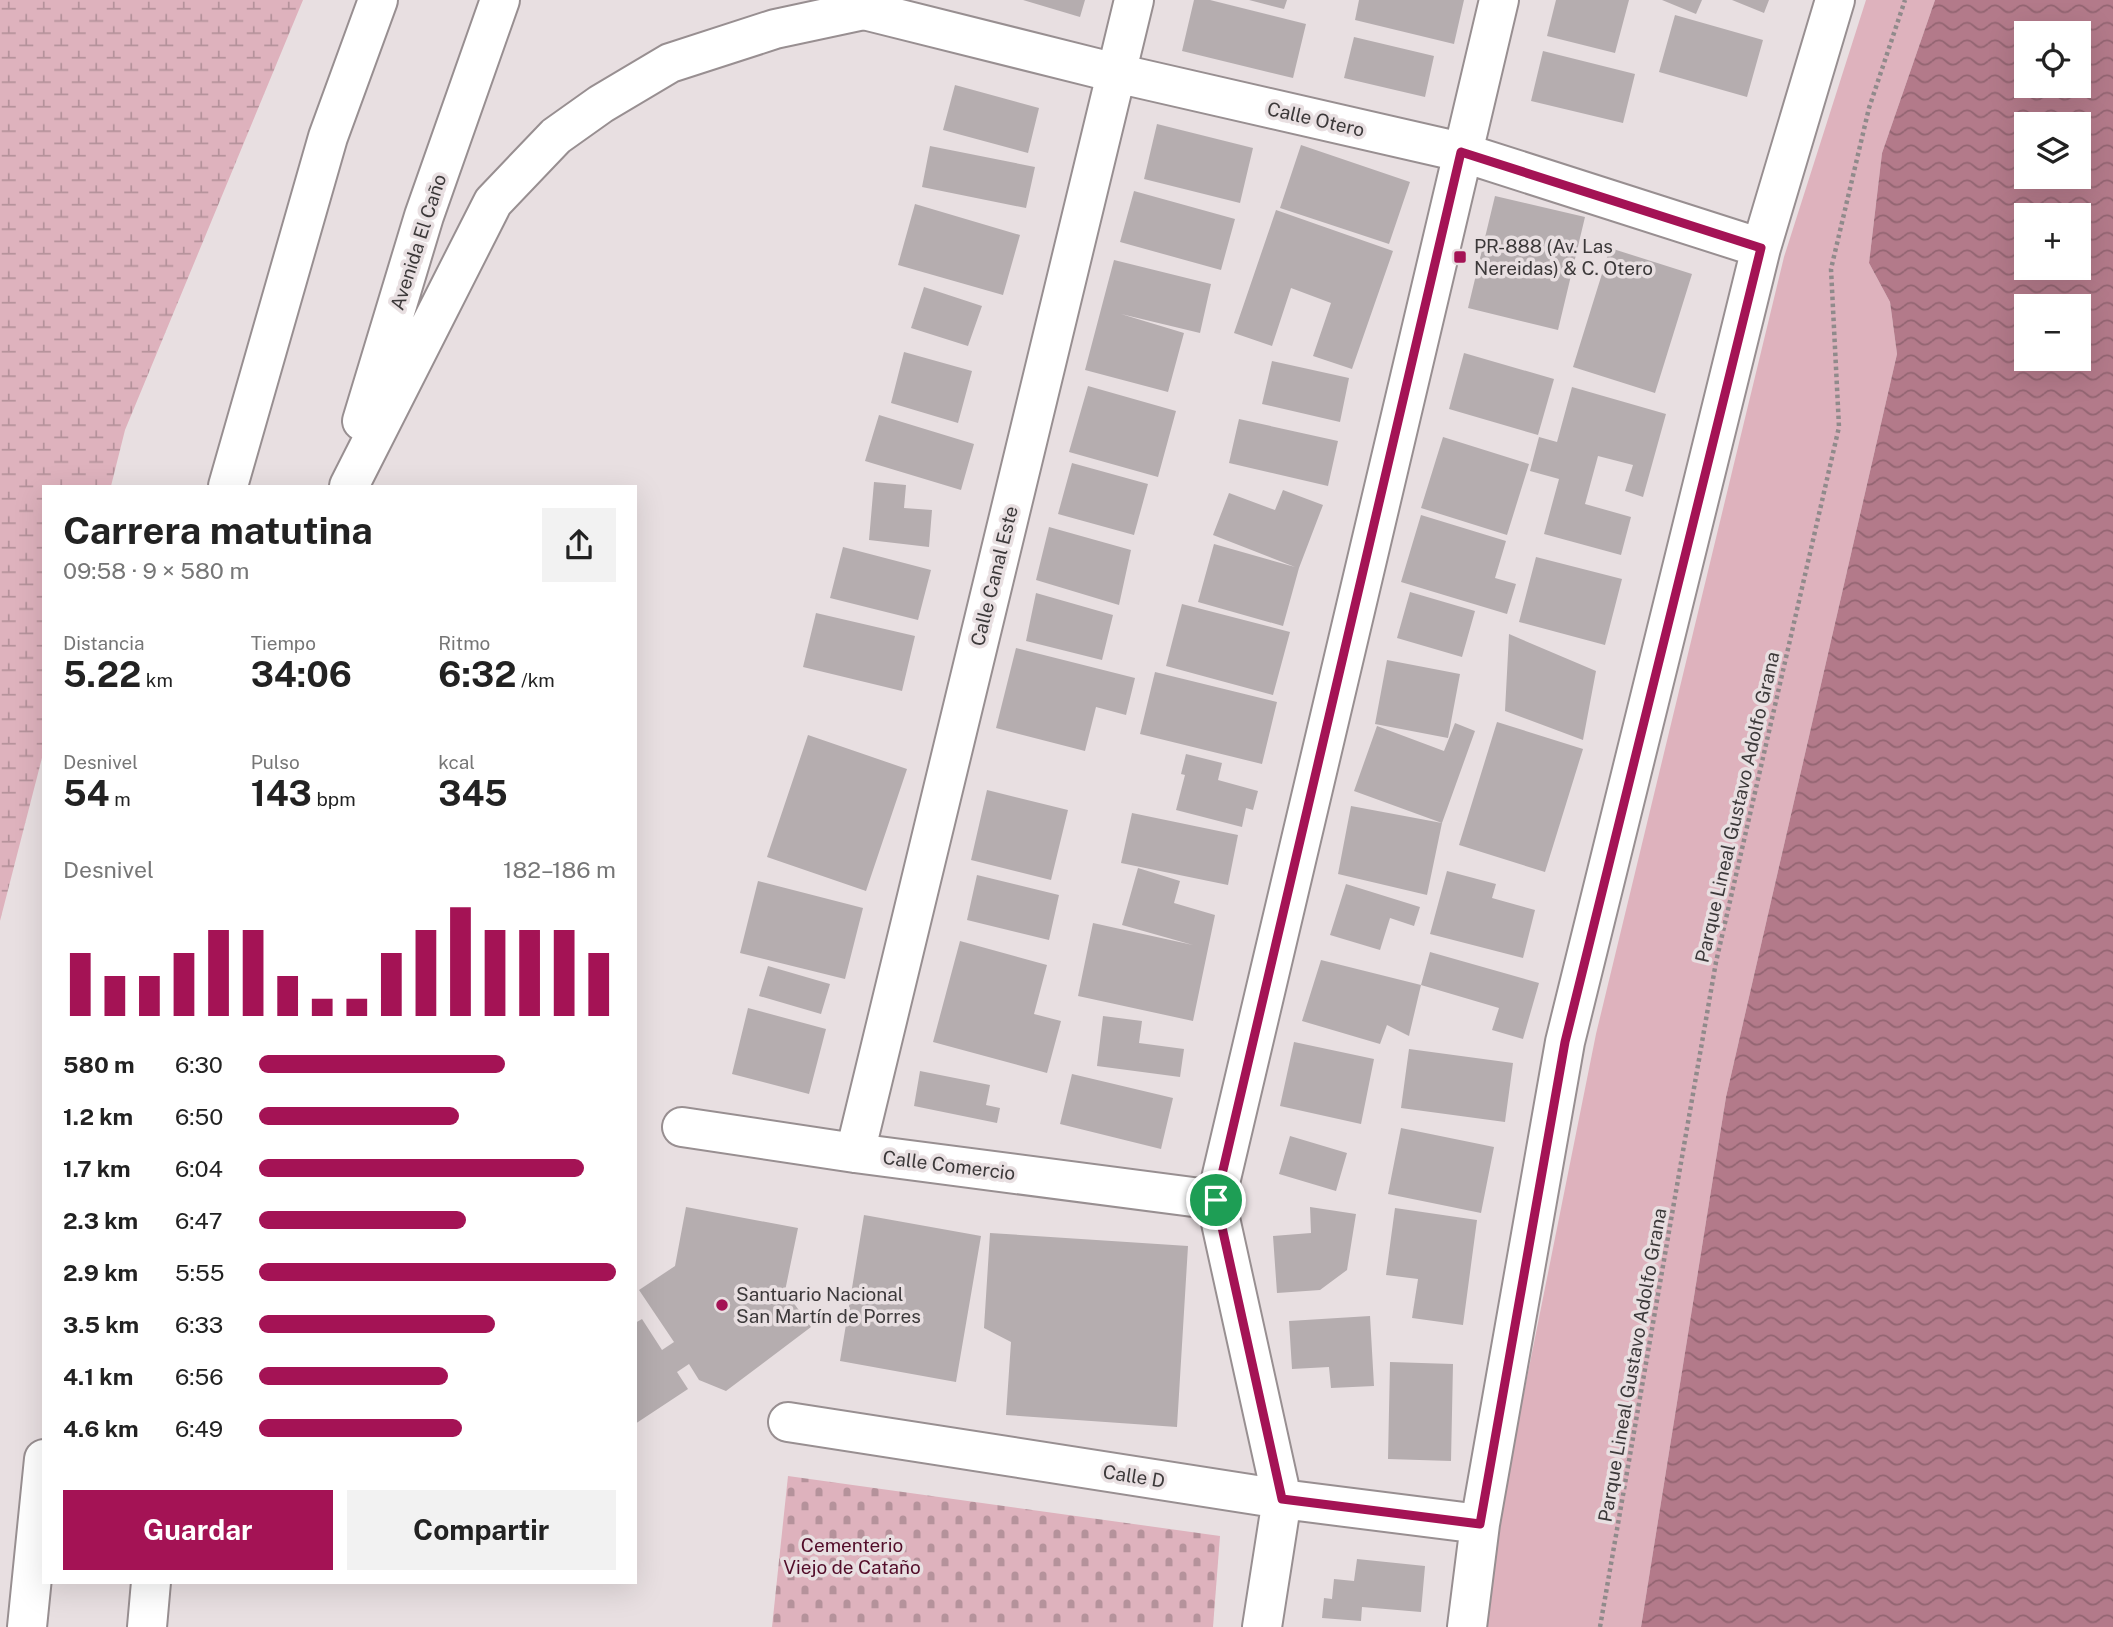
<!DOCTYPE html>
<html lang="es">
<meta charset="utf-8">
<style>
body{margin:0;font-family:"Public Sans",sans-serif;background:#f2f2f2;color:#222;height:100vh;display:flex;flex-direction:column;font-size:26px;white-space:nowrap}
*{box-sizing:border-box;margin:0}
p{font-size:23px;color:#767676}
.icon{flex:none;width:38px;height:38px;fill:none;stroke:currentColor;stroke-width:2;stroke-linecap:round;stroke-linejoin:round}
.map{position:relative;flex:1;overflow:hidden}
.sheet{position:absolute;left:42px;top:485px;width:595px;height:1099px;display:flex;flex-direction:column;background:#fff;border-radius:0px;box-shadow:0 7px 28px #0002}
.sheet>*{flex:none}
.controls{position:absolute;left:2014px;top:21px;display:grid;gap:14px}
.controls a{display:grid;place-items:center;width:77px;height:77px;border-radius:0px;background:#fff;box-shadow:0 7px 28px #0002;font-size:35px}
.pin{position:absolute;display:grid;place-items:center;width:60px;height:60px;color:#fff;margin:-30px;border:4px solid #fff;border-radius:50%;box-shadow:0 2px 7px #0007}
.round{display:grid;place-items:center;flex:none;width:74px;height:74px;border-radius:0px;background:#f2f2f2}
.head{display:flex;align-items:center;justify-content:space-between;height:119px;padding:0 21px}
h1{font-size:38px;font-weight:700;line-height:52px}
.metrics{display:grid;grid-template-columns:repeat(3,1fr);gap:10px;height:119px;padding:7px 21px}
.metrics div{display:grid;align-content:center}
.metrics b{font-size:35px;font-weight:700}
.metrics small{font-size:19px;font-weight:400}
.metrics p{font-size:19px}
.chart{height:196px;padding:14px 21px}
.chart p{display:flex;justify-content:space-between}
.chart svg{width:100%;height:126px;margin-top:7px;stroke:#a41355;stroke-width:6}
.cta{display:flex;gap:14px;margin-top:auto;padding:14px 21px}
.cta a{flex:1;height:80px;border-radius:0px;background:#a41355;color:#fff;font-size:28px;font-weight:700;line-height:80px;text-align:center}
.cta a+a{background:#f2f2f2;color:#222}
ul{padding:0 21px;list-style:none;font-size:23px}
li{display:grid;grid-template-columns:112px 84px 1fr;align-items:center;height:52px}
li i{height:18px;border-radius:9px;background:#a41355}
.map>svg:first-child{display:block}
.green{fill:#deb2bd}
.wetland{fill:url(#wetland-marsh)}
.cemetery{fill:url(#cemetery-stones)}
.water{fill:url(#water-waves);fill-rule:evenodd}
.building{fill:#b5adaf}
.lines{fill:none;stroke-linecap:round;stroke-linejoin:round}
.minor-casing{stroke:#988f91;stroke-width:42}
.highway-casing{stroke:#988f91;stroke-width:42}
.path{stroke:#908a8b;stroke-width:4.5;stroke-dasharray:3.5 3.5;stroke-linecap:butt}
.minor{stroke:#fff;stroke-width:38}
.highway{stroke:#fff;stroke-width:38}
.route-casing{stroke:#fff;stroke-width:14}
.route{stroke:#a41355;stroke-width:9}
.poi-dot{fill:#a41355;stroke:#e8dfe1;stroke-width:2.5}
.labels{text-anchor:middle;stroke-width:7;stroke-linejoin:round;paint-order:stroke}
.street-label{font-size:19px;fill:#3c393a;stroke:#e8dfe1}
.poi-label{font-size:19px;fill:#3c393a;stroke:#e8dfe1;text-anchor:start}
.park-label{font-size:19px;fill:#520c29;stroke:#e8dfe1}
</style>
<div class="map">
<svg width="2113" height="1627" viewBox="0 0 2113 1627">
<defs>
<pattern id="wetland-marsh" width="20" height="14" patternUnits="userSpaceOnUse" patternTransform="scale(1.75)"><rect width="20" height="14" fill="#deb2bd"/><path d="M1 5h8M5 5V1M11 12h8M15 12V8" fill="none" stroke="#b5929b"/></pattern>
<pattern id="cemetery-stones" width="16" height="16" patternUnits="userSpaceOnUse" patternTransform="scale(1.75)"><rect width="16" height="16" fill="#deb2bd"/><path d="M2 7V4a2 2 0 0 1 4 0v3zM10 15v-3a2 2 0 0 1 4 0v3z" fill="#b5929b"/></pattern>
<pattern id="water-waves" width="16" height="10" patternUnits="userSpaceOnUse" patternTransform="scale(1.75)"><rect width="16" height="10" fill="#b37a8a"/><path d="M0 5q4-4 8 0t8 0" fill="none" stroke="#936572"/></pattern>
</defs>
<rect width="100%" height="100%" fill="#e8dfe1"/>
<path class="green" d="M1866,0H1935L1882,153L1869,263L1890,302L1897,354L1726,1097L1641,1627H1487L1499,1517L1596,1034L1784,257Z"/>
<path class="wetland" d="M0,0H303L125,430L111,486H44V750L0,921Z"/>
<path class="cemetery" d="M788,1476L1220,1536L1213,1627H772Z"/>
<path class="water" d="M1935,0H2113V1627H1641L1726,1097L1897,354L1890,302L1869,263L1882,153ZM2026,33H2079V86H2026ZM2026,124H2079V177H2026ZM2026,215H2079V268H2026ZM2026,306H2079V359H2026Z"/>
<path class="building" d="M1023,0H1085L1080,17Z
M1194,0H1210L1306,24L1293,78L1182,51Z
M1249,0H1287L1284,9Z
M1359,0H1464L1454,44L1355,20Z
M1556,0H1629L1615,53L1547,36Z
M1662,0H1702L1696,14Z
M1732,0H1769L1764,13Z
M1675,15L1763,40L1747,97L1659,72Z
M1354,37L1434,56L1425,97L1344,78Z
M1543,51L1635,74L1623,123L1531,101Z
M955,85L1039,108L1028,153L943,130Z
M1157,124L1253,148L1240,203L1144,179Z
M1301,145L1410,182L1389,244L1280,208Z
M930,146L1035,167L1026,208L922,187Z
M1134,191L1235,219L1221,270L1120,242Z
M1495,196L1585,217L1558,330L1468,308Z
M915,204L1020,235L1003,295L898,265Z
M1276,210L1393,251L1352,369L1313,356L1331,303L1291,288L1272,346L1234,333Z
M1610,248L1692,274L1655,393L1573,367Z
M1114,260L1211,284L1200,333L1121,314L1184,333L1168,392L1085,370Z
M924,287L982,306L968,346L911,328Z
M904,352L972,371L958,423L891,403Z
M1464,353L1554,379L1538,435L1449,409Z
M1272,361L1349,378L1340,422L1262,404Z
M1088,386L1176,411L1158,477L1069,452Z
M1572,387L1666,414L1643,497L1625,491L1633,465L1598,456L1585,504L1631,517L1621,555L1544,534L1559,479L1530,471L1539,437L1557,442Z
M879,415L974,444L961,490L865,461Z
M1239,419L1338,441L1328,486L1229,463Z
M1443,437L1529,464L1507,535L1421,508Z
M1072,463L1148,484L1134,535L1058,514Z
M874,482L906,485L904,508L932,510L929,547L869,540Z
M1283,490L1323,505L1299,568L1283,626L1198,602L1214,544L1295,567L1213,535L1229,493L1275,510Z
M1421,515L1506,541L1495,578L1516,584L1507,614L1401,582Z
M1049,527L1131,550L1119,605L1036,580Z
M843,547L931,570L918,620L830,598Z
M1536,557L1622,579L1605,645L1519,622Z
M1410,592L1475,611L1462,657L1397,638Z
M1036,593L1113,615L1102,660L1026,641Z
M1182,604L1290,632L1273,695L1166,666Z
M816,613L915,636L902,691L803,667Z
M1509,634L1596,671L1583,740L1505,711Z
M1016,648L1135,678L1126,715L1096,707L1085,751L996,728Z
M1387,660L1460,674L1448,738L1375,724Z
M1155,672L1277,702L1262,764L1140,734Z
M1497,722L1583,749L1545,872L1459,845Z
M1455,723L1475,731L1442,823L1354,791L1377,726L1444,751Z
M808,735L907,769L866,891L767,857Z
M1186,754L1222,763L1218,780L1258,791L1253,810L1246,808L1242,827L1176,810L1185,775L1181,774Z
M987,790L1068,810L1051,880L971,860Z
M1351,806L1442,823L1427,895L1338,874Z
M1132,813L1238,835L1228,885L1121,863Z
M1138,868L1180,881L1174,903L1215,915L1193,1021L1078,996L1093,923L1193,945L1122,925Z
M1447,871L1496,884L1492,898L1535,910L1523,958L1430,934Z
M977,875L1059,895L1049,940L967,920Z
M758,881L863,908L845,979L740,953Z
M1346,884L1420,907L1414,926L1390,918L1380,950L1330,935Z
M960,941L1047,965L1034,1014L1061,1021L1047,1073L933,1042Z
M1430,952L1539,983L1523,1039L1492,1030L1499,1008L1421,985Z
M1321,960L1421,985L1409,1036L1387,1025L1380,1044L1302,1021Z
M768,966L830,984L821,1014L759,996Z
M748,1008L826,1029L809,1094L732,1074Z
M1103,1016L1142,1021L1139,1043L1184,1049L1180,1077L1097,1066Z
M1294,1042L1374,1059L1361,1124L1280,1106Z
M1409,1049L1513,1063L1505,1122L1401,1108Z
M920,1071L990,1085L986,1105L1000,1108L997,1123L914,1106Z
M1072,1074L1173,1098L1161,1149L1060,1124Z
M1401,1128L1494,1147L1481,1213L1388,1194Z
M1290,1136L1347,1153L1336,1191L1279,1174Z
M686,1207L798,1228L785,1291L811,1327L726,1391L699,1380L689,1364L677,1372L688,1389L635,1424V1323L642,1319L662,1350L674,1342L639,1290L675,1266Z
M1310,1207L1356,1214L1347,1270L1320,1290L1277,1293L1273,1236L1311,1233Z
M1395,1208L1477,1220L1463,1325L1412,1318L1418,1279L1386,1275Z
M864,1215L981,1236L956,1382L840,1361Z
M990,1233L1188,1246L1177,1427L1006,1415L1011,1342L984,1328Z
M1370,1316L1374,1386L1331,1388L1329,1367L1292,1369L1289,1321Z
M1390,1362L1453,1364L1451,1461L1388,1459Z
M1357,1559L1425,1566L1421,1612L1362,1607L1361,1621L1322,1618L1324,1598L1332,1599L1334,1579L1354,1581Z"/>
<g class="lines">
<defs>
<path id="minor" d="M864,10L1116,73L1461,152L1761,248
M682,1127L855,1153L1216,1200
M855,1153L1134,0
M788,1422L1282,1499L1480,1524
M1262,1627L1282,1499L1216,1200L1499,0
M1467,1627L1480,1524L1565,1042L1761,248L1835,0"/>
<path id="highway" d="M362,421L424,216L500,0
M228,486L328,137L378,0
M349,486L493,202L556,136L601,104L670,63L775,29L864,10
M27,1627L44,1459
M147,1627L151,1582"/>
</defs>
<use href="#minor" class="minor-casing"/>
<use href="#highway" class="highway-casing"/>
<path class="path" d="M1600,1627L1716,962L1839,427L1831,269L1869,108L1905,0"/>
<use href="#minor" class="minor"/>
<use href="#highway" class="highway"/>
</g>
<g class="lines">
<defs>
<path id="route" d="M1461,152L1761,248L1565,1042L1480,1524L1282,1499L1216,1200Z"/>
</defs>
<use href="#route" class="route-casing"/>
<use href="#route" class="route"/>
</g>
<g class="poi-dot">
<rect x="1453" y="250" width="14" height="14" rx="3.5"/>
<circle cx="722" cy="1305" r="7"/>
</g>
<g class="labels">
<g class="street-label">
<text transform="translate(1316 119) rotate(13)" y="7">Calle Otero</text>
<text transform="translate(418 242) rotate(-72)" y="7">Avenida El Caño</text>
<text transform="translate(994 576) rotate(-76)" y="7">Calle Canal Este</text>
<text transform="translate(1737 807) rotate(-77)" y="7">Parque Lineal Gustavo Adolfo Grana</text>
<text transform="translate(949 1165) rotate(7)" y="7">Calle Comercio</text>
<text transform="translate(1632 1365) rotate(-80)" y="7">Parque Lineal Gustavo Adolfo Grana</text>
<text transform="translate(1134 1476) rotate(9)" y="7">Calle D</text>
</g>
<g class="poi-label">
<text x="1474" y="253">PR-888 (Av. Las<tspan x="1474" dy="22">Nereidas) &amp; C. Otero</tspan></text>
<text x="736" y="1301">Santuario Nacional<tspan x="736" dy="22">San Martín de Porres</tspan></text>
</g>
<g class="park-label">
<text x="852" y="1552">Cementerio<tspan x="852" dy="22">Viejo de Cataño</tspan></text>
</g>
</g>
</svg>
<div class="controls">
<a><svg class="icon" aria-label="locate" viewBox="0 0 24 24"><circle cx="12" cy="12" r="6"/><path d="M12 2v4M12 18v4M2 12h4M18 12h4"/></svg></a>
<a><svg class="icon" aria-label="layers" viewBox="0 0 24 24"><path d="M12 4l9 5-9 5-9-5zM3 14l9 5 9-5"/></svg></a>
<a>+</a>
<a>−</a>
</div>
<div class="pin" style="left:1216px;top:1200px;background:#1e9e55"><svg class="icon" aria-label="arrive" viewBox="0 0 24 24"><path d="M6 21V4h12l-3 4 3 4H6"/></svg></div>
<section class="sheet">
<div class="head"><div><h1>Carrera matutina</h1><p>09:58 · 9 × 580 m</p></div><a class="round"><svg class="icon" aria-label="share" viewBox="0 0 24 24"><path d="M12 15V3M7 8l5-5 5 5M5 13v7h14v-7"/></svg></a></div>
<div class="metrics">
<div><p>Distancia</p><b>5.22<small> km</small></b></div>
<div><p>Tiempo</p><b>34:06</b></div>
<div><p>Ritmo</p><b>6:32<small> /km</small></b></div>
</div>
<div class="metrics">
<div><p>Desnivel</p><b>54<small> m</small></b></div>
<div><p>Pulso</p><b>143<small> bpm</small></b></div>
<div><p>kcal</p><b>345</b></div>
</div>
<div class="chart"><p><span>Desnivel</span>182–186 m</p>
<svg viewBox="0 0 160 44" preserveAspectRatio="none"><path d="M5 44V22M15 44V30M25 44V30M35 44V22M45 44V14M55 44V14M65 44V30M75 44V38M85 44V38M95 44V22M105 44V14M115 44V6M125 44V14M135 44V14M145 44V14M155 44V22"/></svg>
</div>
<ul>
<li><b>580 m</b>6:30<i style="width:69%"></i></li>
<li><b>1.2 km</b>6:50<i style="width:56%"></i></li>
<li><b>1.7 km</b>6:04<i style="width:91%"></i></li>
<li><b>2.3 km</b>6:47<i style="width:58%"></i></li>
<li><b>2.9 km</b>5:55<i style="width:100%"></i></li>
<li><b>3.5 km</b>6:33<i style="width:66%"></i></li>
<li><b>4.1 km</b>6:56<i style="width:53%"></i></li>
<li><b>4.6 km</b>6:49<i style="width:57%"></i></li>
</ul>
<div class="cta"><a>Guardar</a><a>Compartir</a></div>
</section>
</div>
